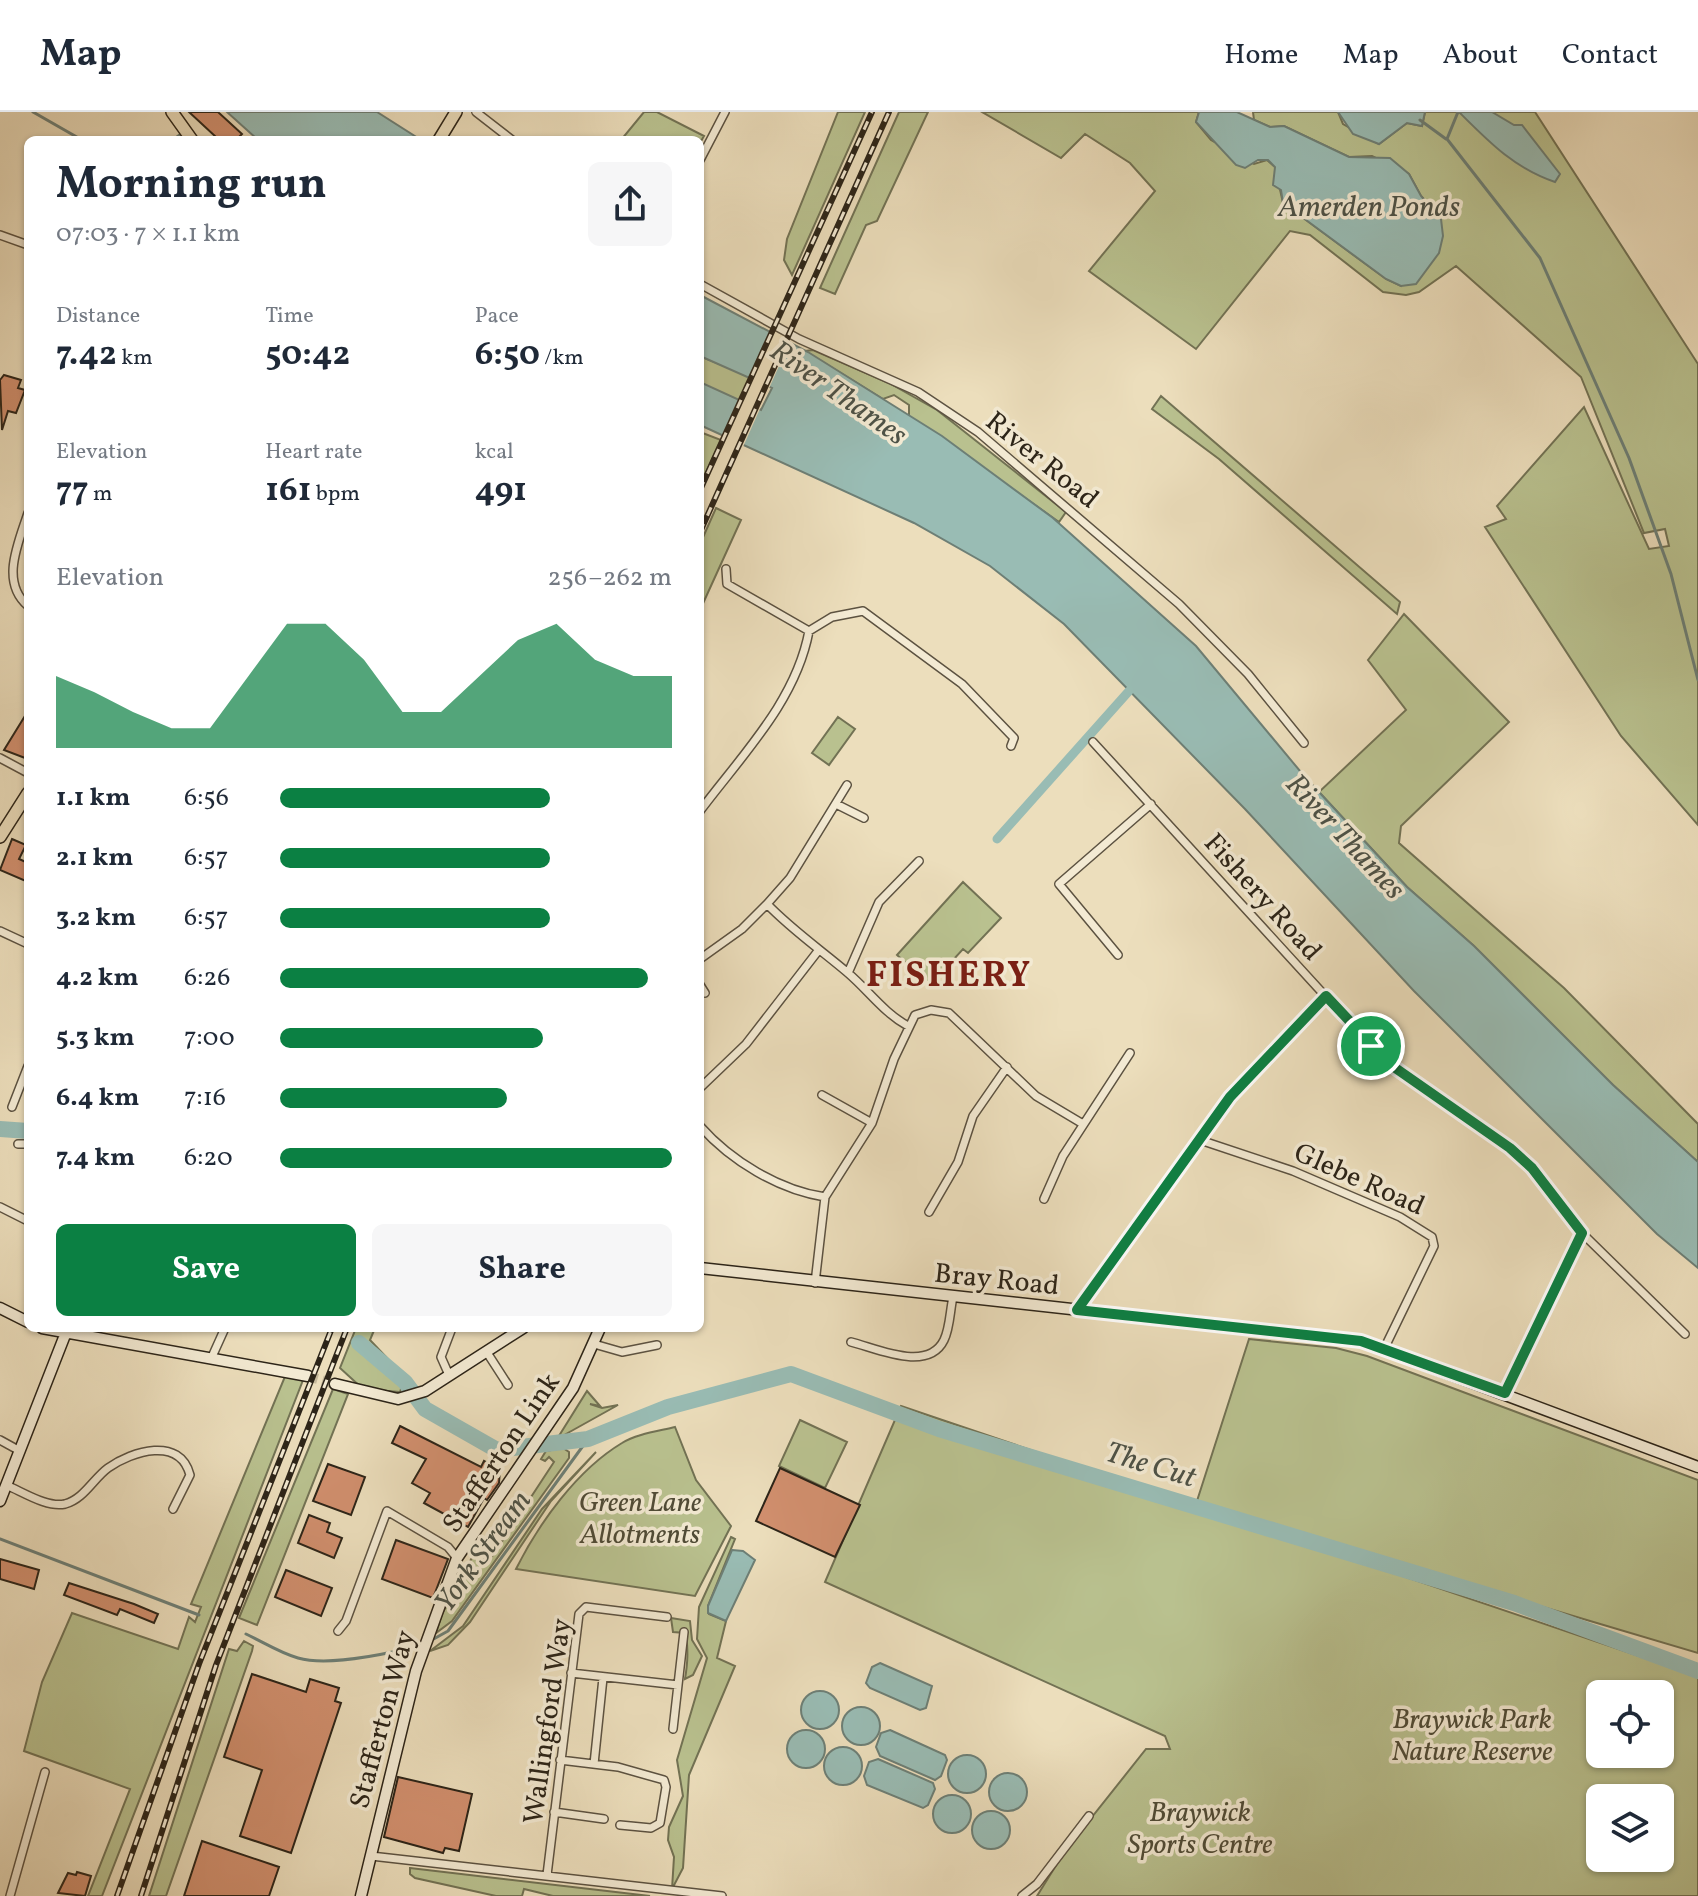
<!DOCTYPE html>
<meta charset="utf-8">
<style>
body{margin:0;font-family:Vollkorn,serif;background:#f6f6f7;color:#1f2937;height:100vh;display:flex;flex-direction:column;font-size:30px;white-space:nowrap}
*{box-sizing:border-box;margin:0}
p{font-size:26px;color:#747a83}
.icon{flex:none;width:44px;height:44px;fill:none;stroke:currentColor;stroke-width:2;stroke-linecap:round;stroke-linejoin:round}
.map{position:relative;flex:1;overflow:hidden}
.sheet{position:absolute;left:24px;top:24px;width:680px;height:1196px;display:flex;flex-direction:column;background:#fff;border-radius:12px;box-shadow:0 2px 6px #0004}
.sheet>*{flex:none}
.fabs{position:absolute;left:1586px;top:1568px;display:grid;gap:16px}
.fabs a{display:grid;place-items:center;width:88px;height:88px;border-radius:12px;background:#fff;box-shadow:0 2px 6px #0004;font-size:40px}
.pin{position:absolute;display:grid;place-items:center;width:68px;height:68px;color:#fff;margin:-34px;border:4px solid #fff;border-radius:50%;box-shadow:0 2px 8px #0007}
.round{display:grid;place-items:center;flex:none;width:84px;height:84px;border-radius:12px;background:#f6f6f7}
.summary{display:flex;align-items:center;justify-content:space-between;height:136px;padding:0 32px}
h1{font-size:44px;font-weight:700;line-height:60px}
.stats{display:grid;grid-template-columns:repeat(3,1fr);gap:12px;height:136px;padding:8px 32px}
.stats div{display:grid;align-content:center}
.stats b{font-size:34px;font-weight:700}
.stats small{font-size:22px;font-weight:400}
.stats p{font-size:22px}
.chart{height:224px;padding:16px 32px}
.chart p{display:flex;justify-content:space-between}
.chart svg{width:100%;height:144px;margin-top:8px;fill:#0b8043;opacity:.7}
.primary-button{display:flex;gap:16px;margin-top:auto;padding:16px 32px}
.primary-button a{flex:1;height:92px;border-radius:12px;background:#0b8043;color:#fff;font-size:32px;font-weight:700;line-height:92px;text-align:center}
.primary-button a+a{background:#f6f6f7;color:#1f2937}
ul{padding:0 32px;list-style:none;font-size:26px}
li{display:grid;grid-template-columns:128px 96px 1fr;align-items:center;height:60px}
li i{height:20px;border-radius:10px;background:#0b8043}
header{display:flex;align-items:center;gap:48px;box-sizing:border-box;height:112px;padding:0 40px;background:#fff;border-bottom:2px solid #e0e1e3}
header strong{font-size:38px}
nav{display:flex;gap:44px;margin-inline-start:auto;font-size:28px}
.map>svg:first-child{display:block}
.green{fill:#b9c18f;stroke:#727254;stroke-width:2;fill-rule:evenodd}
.water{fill:#99bcb4;stroke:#6d7f76;stroke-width:2}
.pier{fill:#ecdebc}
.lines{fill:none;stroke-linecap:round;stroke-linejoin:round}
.stream{stroke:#6d7f76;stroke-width:3}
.canal{stroke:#99bcb4;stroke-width:9}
.river{stroke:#99bcb4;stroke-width:16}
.building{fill:#d18f6e;stroke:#2c2418;stroke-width:2}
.secondary-tunnel{stroke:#c6b99b;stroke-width:10;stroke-dasharray:10 5;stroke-linecap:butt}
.street-casing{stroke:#5c5241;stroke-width:10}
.secondary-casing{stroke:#2c2418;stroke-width:13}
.primary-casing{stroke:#2c2418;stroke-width:14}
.street{stroke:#f3ead3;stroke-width:7}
.secondary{stroke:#f3ead3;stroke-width:10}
.primary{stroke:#ecdebc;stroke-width:11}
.rail-casing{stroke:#2c2418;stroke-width:6}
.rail{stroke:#f3ead3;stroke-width:3;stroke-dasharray:9;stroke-linecap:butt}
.route-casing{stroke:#fff;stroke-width:16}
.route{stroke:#0b8043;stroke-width:10}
.labels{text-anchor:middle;stroke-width:7;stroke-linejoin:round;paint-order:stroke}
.street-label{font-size:28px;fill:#2c2418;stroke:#f3ead3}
.park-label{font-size:28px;font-style:italic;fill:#4f4b36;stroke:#f3ead3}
.water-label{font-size:30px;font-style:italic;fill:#4d5247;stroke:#f3ead3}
.district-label{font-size:36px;font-weight:bold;letter-spacing:2px;fill:#7a1f14;stroke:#f3ead3}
</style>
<header>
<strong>Map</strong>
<nav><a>Home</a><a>Map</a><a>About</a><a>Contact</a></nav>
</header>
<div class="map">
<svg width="1698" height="1784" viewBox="0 0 1698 1784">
<rect width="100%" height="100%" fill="#ecdebc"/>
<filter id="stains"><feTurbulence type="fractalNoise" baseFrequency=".0025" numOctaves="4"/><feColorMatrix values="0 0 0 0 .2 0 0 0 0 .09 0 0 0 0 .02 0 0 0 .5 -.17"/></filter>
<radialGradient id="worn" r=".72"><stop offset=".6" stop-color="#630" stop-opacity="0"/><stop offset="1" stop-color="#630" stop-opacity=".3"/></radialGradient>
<path class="green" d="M644,0H657L704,24L700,31V28H621Z
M838,0H865L792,163L784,148L787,127Z
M899,0H928L877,109L866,113L835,182L820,176Z
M982,0H1199L1196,10L1211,28L1254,52L1267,48L1275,55L1283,91L1386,167L1401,174L1433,97L1421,84L1409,62L1372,44L1349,45L1284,14L1270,15L1254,8L1253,0H1338L1343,12L1379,32L1407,11L1422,14L1425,0H1535L1698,252V713L1621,624L1485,415L1506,407L1497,394L1584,295L1649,437L1669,434L1665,417L1644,421L1581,265L1456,154L1419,180L1406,183L1383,180L1310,123L1290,119L1196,237L1089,159L1155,79L1130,51L1085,22L1061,46Z
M813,238L889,271L937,298L1066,400L1059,410L909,304V293L894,283L883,287L805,239Z
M700,244L751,265L739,291L700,271Z
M1161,284L1400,490L1397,502L1219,347L1152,297Z
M700,320L721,328L700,374Z
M716,396L741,408L700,498V432Z
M1404,502L1509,610L1401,714L1399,731L1564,876L1698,1012V1050L1613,973L1474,834L1407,775L1319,680L1406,598L1368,548Z
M838,605L855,617L829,653L812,641Z
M963,770L1001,806L968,841L963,837L930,873L897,843Z
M356,1216H375L370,1228L405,1265L400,1280L363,1277L340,1256Z
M1249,1227L1336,1236L1367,1244L1698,1368V1541L1196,1392Z
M286,1262L305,1263L102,1784H88L130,1677L24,1639L42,1570L72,1501L178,1537L189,1505L195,1510L201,1495L191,1492Z
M333,1277L348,1282L257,1513L239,1506Z
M587,1279L600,1294L590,1292L602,1296L618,1293L557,1327Z
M901,1294L1698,1564V1784H1037L1065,1739L1146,1637H1170L1165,1624L825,1470ZM1600,1582H1660V1642H1600ZM1600,1686H1660V1746H1600Z
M800,1308L847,1330L825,1376L779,1354Z
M675,1315L696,1368L731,1414L695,1484L516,1457C539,1411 577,1358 622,1331C636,1322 659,1319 675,1315Z
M563,1336L569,1340V1346L452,1509L436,1521L442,1502L475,1440L480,1436L486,1439L482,1446L487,1449L493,1443L554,1350L549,1345L545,1349L541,1347L546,1339Z
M596,1340L551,1389L470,1510L448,1533L430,1539L463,1514L542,1397Z
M731,1425L735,1427L708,1494L709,1502L726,1509L717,1546L735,1554L689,1663L683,1756L672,1777L674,1745L668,1728L669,1715L683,1684L677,1648L707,1546L697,1527L699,1495Z
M671,1506L690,1509L692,1528L702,1544L693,1563L685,1567C688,1549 688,1539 686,1521L673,1520Z
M244,1529L253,1534L252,1539L166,1784H149L229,1537L237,1539Z
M410,1756L650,1784H553L524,1777L522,1784H496L415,1766L410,1762Z"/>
<path class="water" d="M227,0H377L421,28H258Z
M1199,0H1237L1270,15L1284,14L1349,45L1390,46L1409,62L1421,84L1441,107L1443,124L1439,141L1416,172L1401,174L1386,167L1283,91L1281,78L1273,73L1275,55L1268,48H1258L1245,56L1236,53L1196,10Z
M1338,0H1425L1422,14L1407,11L1379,32L1353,22Z
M1459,0H1492L1514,13H1522L1560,62L1555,70C1514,56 1489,30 1459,0Z
M700,183L808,240L942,324L1053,406L1196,534L1305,665L1407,775L1474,834L1613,973L1698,1050V1156L1657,1122L1414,879L1245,697L1064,512L990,454L914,411L700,313V270L761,298L772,276L700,244Z
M732,1438L743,1439L755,1448L726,1509L708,1501V1494Z
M880,1551L932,1574L926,1596L920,1598L870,1576L866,1571L872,1555Z
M801 1598a19 19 0 1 1 38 0a19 19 0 1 1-38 0Z
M842 1614a19 19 0 1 1 38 0a19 19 0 1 1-38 0Z
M787 1637a19 19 0 1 1 38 0a19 19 0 1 1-38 0Z
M890,1618L945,1643L947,1648L941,1664L935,1668L880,1644L876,1635L881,1621Z
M824 1654a19 19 0 1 1 38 0a19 19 0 1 1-38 0Z
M948 1662a19 19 0 1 1 38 0a19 19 0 1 1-38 0Z
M878,1647L933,1671L935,1677L928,1693L923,1696L867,1673L864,1664L869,1650Z
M989 1680a19 19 0 1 1 38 0a19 19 0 1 1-38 0Z
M933 1702a19 19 0 1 1 38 0a19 19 0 1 1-38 0Z
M972 1718a19 19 0 1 1 38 0a19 19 0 1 1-38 0Z"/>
<path class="pier" d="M771,216L791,227L743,335L721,326L739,286L759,294L767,278L747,269Z"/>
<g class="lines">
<path class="stream" d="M33,0L82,28
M1458,0L1447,27L1540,146L1629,346L1671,462L1698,568
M1420,8L1446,27
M173,28L181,22
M0,1427L199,1503
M246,1522C263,1530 280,1541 298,1546C330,1555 391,1541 423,1533
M430,1529L448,1519L588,1327"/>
<path class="canal" d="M997,727L1129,579"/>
<path class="river" d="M0,1017L28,1019
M359,1231L405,1270L425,1297L497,1338L588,1327L668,1295L791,1262L939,1317L1514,1491L1698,1559"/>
</g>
<path class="building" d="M189,0H218L242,22L236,28H213L216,25Z
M4,263L21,268L18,276L25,278L16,301L8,299L2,318L0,268Z
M28,599V641L25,646L4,638Z
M12,727L26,733L19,747L28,751V770L0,758Z
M400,1314L481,1355L484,1349L500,1358L499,1371L487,1388L484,1386L468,1415L424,1391L430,1381L412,1371L426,1347L392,1331Z
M328,1352L365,1365L351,1403L313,1389Z
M780,1356L860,1393L835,1445L756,1409Z
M309,1403L330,1411L327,1420L342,1426L334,1446L298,1431Z
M396,1428L448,1447L433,1486L382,1467Z
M0,1447L39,1458L34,1477L0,1467Z
M286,1458L332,1476L321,1504L275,1485Z
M69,1471L134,1492L158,1502L154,1511L120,1497L117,1503L64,1483Z
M252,1562L306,1580L310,1567L339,1576L335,1589L341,1591L291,1741L240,1724L262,1658L224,1645Z
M398,1665L472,1682L459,1739L445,1736L443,1741L384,1725Z
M202,1729L279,1755L269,1784H184Z
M77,1760L91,1764L85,1784L58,1781L68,1761L76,1763Z"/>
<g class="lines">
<path class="secondary-tunnel" d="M308,1264L335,1272"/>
<defs>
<path id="street" d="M476,0L512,28
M700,48L725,0
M0,123L28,133
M700,172L799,227L918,280L978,320L1179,492L1248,562L1304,631
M28,401C18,432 0,470 28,494
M726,457L727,472L809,519L832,505L863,499L962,572L1014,626L1011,634
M1093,630L1371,934L1391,953L1510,1036L1532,1056L1586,1125L1685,1222
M0,646L28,661
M838,693L864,706
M700,699C742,643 796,589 809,519
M767,792L790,766L847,673
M0,819L28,832
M1118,843L1059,772L1151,692
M700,847L742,817L767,792C792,818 821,838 848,861C869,879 884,901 908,914
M848,861L879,790L919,749
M700,873L705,881
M700,976L746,932L818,839
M822,983L872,1011
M12,995L28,954
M700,1014C731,1049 779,1078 825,1085
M1197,1027L1293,1059L1400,1105L1432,1125L1434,1134L1385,1235
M18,1032H28
M1044,1087L1063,1044L1130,941
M0,1095L28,1109
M929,1100L958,1050L973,1004L1007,955
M815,1171L825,1085L872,1011L894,947L915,903L931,898L949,901L1036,984L1083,1012
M1077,1198L1230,985L1326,884
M851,1230C876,1236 928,1261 944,1228C950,1216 950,1198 953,1185
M594,1232L622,1240L657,1233
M486,1239L508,1273
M211,1247L225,1216
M449,1263L441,1245L452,1216
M1505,1281L1582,1121
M0,1328L20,1339
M6,1373C23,1380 47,1396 65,1392C84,1387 93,1367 108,1356C132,1339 180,1324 190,1363L173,1397
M338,1519L346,1509L387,1399L448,1435L457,1446
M571,1561L678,1573
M673,1617L684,1520
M560,1648L618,1655L664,1668L666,1675L660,1711L651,1716L620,1713
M594,1652L603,1566
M554,1700L604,1707
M371,1744L722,1784
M547,1763L579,1502L586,1495L667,1505
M10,1784L45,1660
M1022,1784L1037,1772L1089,1704"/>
<path id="secondary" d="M700,1156L1361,1229L1698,1355
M0,1196L28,1210
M42,1216L308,1264
M335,1272L398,1287L425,1279L523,1216
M0,1389L65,1223
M361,1784L416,1559L457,1446L573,1276L600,1216"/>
<path id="primary" d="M172,0L192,28
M439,28L456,0
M0,725L28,681"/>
</defs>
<use href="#street" class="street-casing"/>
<use href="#secondary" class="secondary-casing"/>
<use href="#primary" class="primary-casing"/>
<use href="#street" class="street"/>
<use href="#secondary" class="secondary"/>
<use href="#primary" class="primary"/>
<defs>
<path id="rail" d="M700,378L872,0
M700,420L889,0
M117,1784L199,1552L332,1216
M141,1784L216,1553L347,1216"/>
</defs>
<use href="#rail" class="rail-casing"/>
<use href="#rail" class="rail"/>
</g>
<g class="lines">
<defs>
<path id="route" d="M1326,884L1391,953L1510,1036L1532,1056L1582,1121L1505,1281L1361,1229L1077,1198L1230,985Z"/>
</defs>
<use href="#route" class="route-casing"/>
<use href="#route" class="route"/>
</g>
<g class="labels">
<g class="street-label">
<text transform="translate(1043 347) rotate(39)" y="10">River Road</text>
<text transform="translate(1264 784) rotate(48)" y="10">Fishery Road</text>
<text transform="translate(1360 1066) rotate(24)" y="10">Glebe Road</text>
<text transform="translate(997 1166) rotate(6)" y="10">Bray Road</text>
<text transform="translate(500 1340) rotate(-56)" y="10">Stafferton Link</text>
<text transform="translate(381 1607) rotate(-75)" y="10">Stafferton Way</text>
<text transform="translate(546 1609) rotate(-82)" y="10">Wallingford Way</text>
</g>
<g class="park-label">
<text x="640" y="1399">Green Lane<tspan x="640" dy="32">Allotments</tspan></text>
<text x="1472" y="1616">Braywick Park<tspan x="1472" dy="32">Nature Reserve</tspan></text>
<text x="1200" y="1709">Braywick<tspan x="1200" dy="32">Sports Centre</tspan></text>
</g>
<g class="water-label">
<text x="1369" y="104">Amerden Ponds</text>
<text transform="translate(839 280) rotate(35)" y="10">River Thames</text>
<text transform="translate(1346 724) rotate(47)" y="10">River Thames</text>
<text transform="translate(1151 1352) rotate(17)" y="10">The Cut</text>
<text transform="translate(482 1439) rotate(-54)" y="10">York Stream</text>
</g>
<g class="district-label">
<text x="949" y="874">FISHERY</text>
</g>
</g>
<rect width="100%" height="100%" filter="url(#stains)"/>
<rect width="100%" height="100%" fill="url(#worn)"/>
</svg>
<div class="fabs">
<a><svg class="icon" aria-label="locate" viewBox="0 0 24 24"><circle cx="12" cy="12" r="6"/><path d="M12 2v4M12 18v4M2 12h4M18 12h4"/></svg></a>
<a><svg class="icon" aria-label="layers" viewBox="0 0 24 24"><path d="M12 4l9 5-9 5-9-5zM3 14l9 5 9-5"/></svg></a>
</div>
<div class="pin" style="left:1371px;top:934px;background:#1e9e55"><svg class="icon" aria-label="arrive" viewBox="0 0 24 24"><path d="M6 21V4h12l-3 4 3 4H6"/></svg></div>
<section class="sheet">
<div class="summary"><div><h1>Morning run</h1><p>07:03 · 7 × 1.1 km</p></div><a class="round"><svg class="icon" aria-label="share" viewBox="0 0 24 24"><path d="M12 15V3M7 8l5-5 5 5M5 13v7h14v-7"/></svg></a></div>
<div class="stats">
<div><p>Distance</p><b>7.42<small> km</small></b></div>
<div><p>Time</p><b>50:42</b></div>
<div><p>Pace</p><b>6:50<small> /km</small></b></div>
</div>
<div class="stats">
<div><p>Elevation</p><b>77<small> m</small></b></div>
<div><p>Heart rate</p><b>161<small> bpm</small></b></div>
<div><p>kcal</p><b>491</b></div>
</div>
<div class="chart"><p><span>Elevation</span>256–262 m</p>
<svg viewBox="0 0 160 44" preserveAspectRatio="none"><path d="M0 44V22L10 27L20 33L30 38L40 38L50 22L60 6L70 6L80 17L90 33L100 33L110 22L120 11L130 6L140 17L150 22L160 22V44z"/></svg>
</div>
<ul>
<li><b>1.1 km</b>6:56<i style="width:69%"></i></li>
<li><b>2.1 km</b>6:57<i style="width:69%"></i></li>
<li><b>3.2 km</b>6:57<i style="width:69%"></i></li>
<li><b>4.2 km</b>6:26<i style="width:94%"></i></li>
<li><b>5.3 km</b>7:00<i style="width:67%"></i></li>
<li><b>6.4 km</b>7:16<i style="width:58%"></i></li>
<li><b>7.4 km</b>6:20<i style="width:100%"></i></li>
</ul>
<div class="primary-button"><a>Save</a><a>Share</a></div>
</section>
</div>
